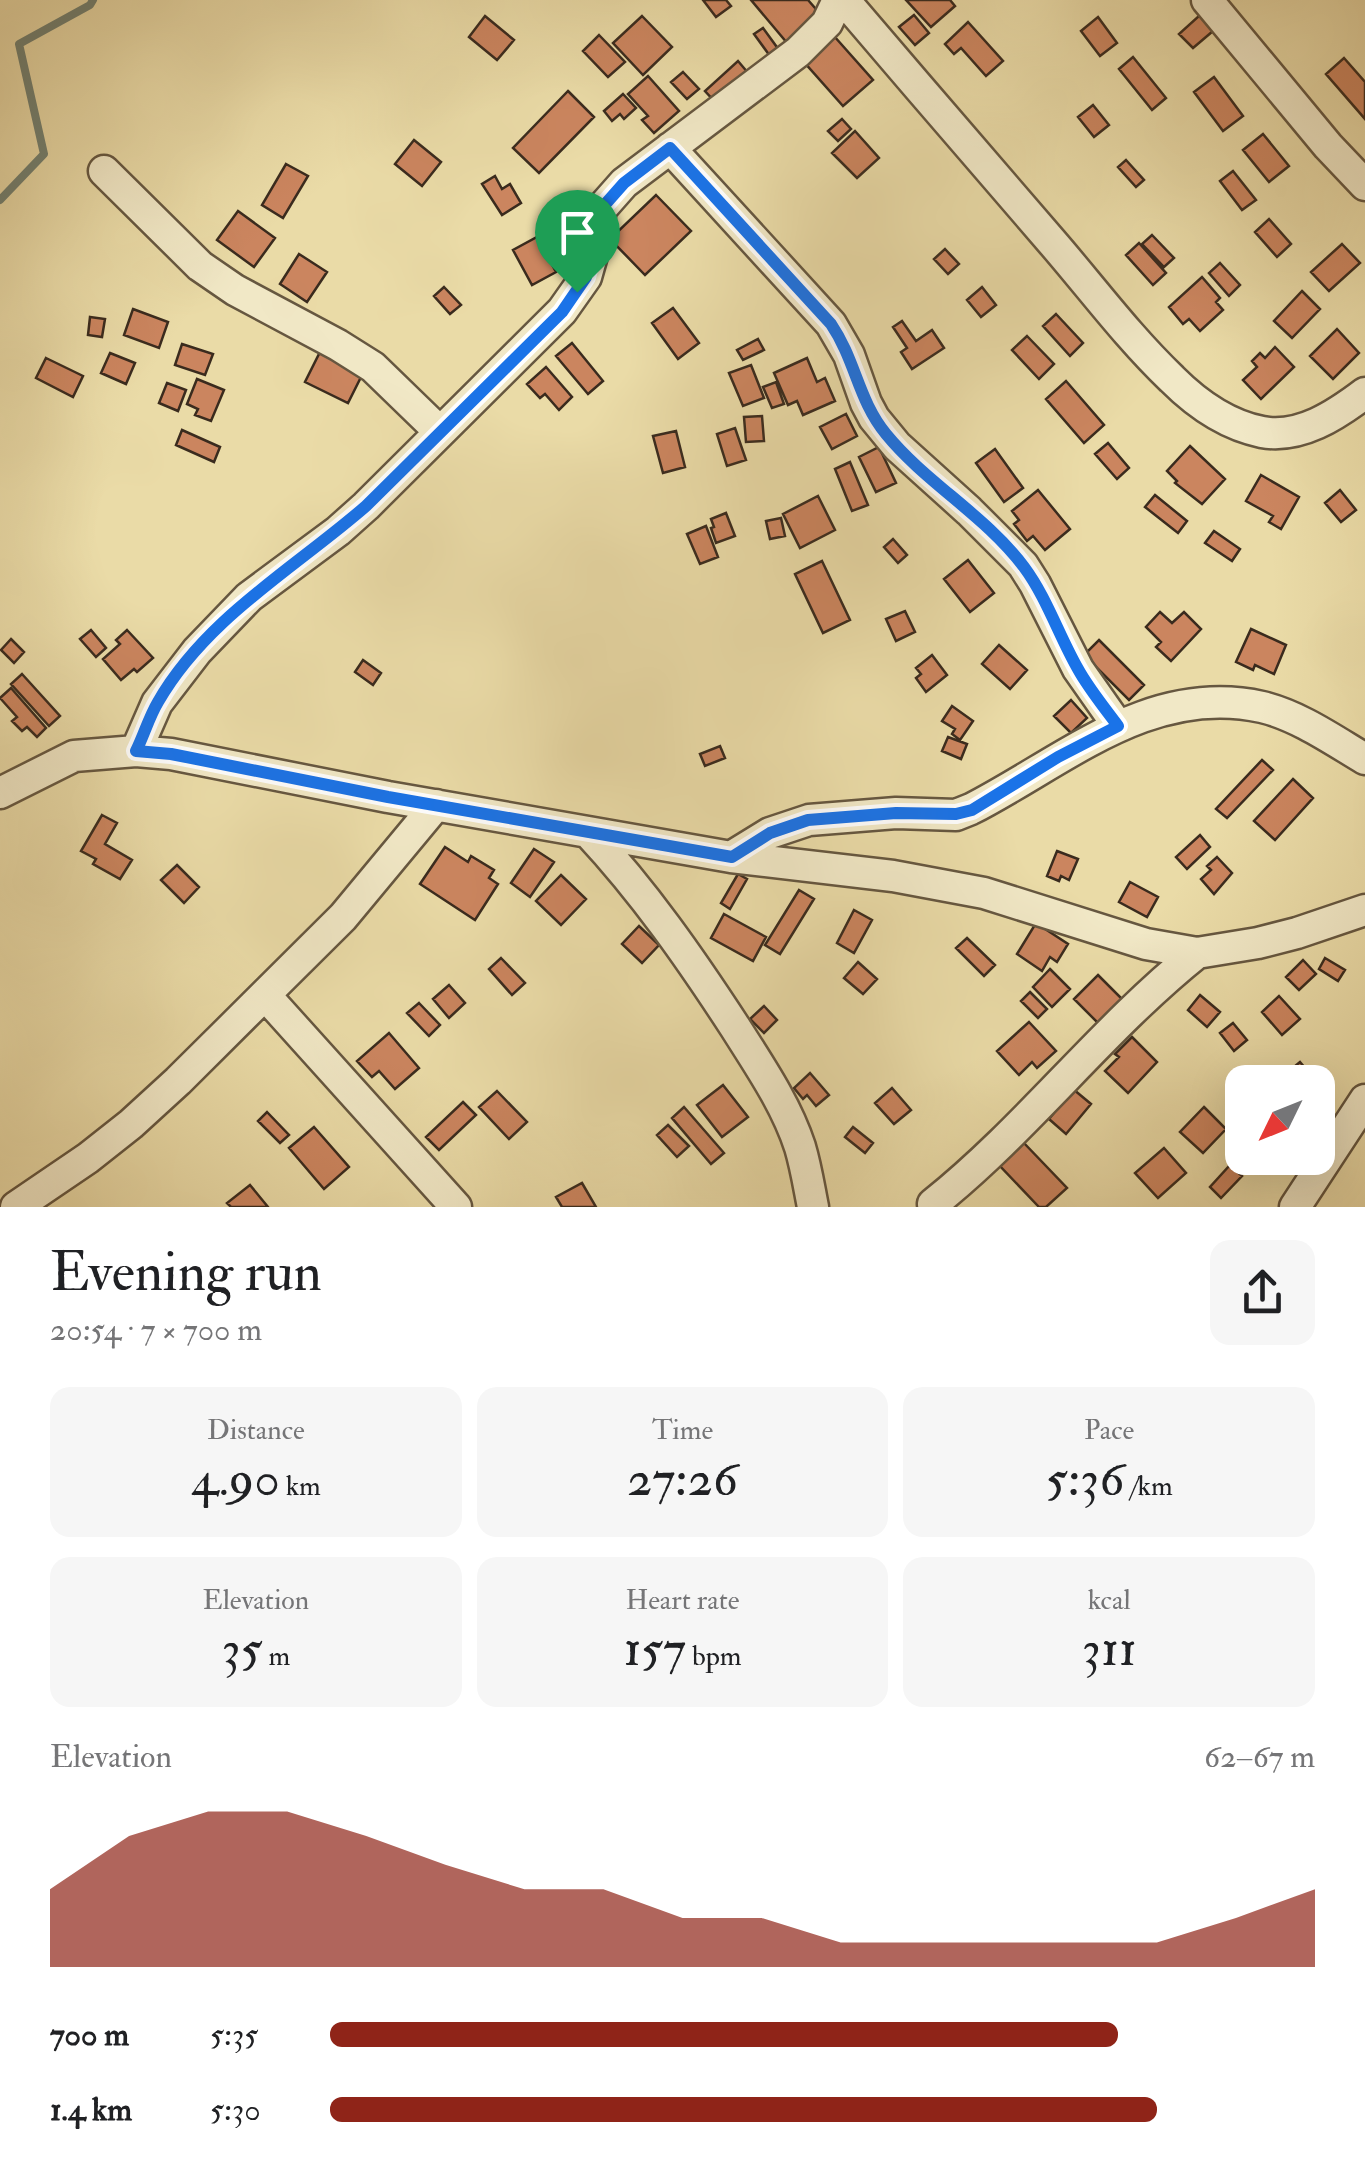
<!DOCTYPE html>
<meta charset="utf-8">
<style>
body{margin:0;font-family:"IM FELL Double Pica",serif;background:#f6f6f6;color:#202124;height:100vh;display:flex;flex-direction:column;font-size:38px;white-space:nowrap}
*{box-sizing:border-box;margin:0}
p{font-size:32px;color:#757577}
.icon{flex:none;width:55px;height:55px;fill:none;stroke:currentColor;stroke-width:2;stroke-linecap:round;stroke-linejoin:round}
.map{position:relative;height:1207px;overflow:hidden}
.details{display:flex;flex-direction:column;background:#fff;flex:1}
.details>*{flex:none}
.needle{width:65px;rotate:227deg}
.fabs{position:absolute;left:1225px;top:1065px;display:grid;gap:20px}
.fabs a{display:grid;place-items:center;width:110px;height:110px;border-radius:20px;background:#fff;box-shadow:0 10px 40px #0002;font-size:50px}
.pin{position:absolute;display:grid;place-items:center;width:85px;height:85px;color:#fff;margin:-102px -42px;border-radius:50% 50% 50% 0;rotate:-45deg;box-shadow:0 0 10px #0007}
.pin .icon{rotate:45deg}
.round{display:grid;place-items:center;flex:none;width:105px;height:105px;border-radius:20px;background:#f6f6f6}
.overview{display:flex;align-items:center;justify-content:space-between;height:170px;padding:0 50px}
h1{font-size:55px;font-weight:600;line-height:75px}
.stats{display:grid;grid-template-columns:repeat(3,1fr);gap:15px;height:170px;padding:10px 50px}
.stats div{display:grid;align-content:center;border-radius:20px;background:#f6f6f6;text-align:center}
.stats b{font-size:50px;font-weight:600}
.stats small{font-size:28px;font-weight:400}
.stats p{font-size:28px}
.chart{height:280px;padding:20px 50px}
.chart p{display:flex;justify-content:space-between}
.chart svg{width:100%;height:180px;margin-top:10px;fill:#8f2418;opacity:.7}
ul{padding:0 50px;list-style:none;font-size:32px}
li{display:grid;grid-template-columns:160px 120px 1fr;align-items:center;height:75px}
li i{height:25px;border-radius:12px;background:#8f2418}
.map>svg:first-child{display:block}
.lines{fill:none;stroke-linecap:round;stroke-linejoin:round}
.stream{stroke:#728172;stroke-width:8}
.building{fill:#cb855f;stroke:#3a2b1e;stroke-width:2.5}
.minor-casing{stroke:#665740;stroke-width:35}
.minor{stroke:#f1e8c6;stroke-width:30}
.route-casing{stroke:#fff;stroke-width:20}
.route{stroke:#1a73e8;stroke-width:12}
</style>
<div class="map">
<svg width="1365" height="1207" viewBox="0 0 1365 1207">
<rect width="100%" height="100%" fill="#eadba7"/>
<filter id="stains"><feTurbulence type="fractalNoise" baseFrequency=".002" numOctaves="4"/><feColorMatrix values="0 0 0 0 .2 0 0 0 0 .09 0 0 0 0 .02 0 0 0 .5 -.17"/></filter>
<radialGradient id="worn" r=".72"><stop offset=".6" stop-color="#630" stop-opacity="0"/><stop offset="1" stop-color="#630" stop-opacity=".3"/></radialGradient>
<g class="lines">
<path class="stream" d="M0,200L44,154L19,44L90,5L93,0"/>
</g>
<path class="building" d="M703,0H726L731,6L716,17Z
M751,0H808L822,16L788,44Z
M906,0H950L955,6L931,27Z
M914,15L929,33L915,45L899,27Z
M1200,15L1213,31L1193,48L1179,34Z
M485,16L514,40L497,60L469,37Z
M642,16L672,47L643,75L613,43Z
M1098,17L1117,43L1100,56L1081,31Z
M968,22L1003,61L986,76L961,48L954,54L945,44Z
M763,28L779,50L770,56L754,34Z
M599,35L625,62L608,77L583,51Z
M834,36L873,80L843,106L804,62Z
M1133,57L1166,98L1152,110L1119,69Z
M1344,58L1365,82V119L1326,74Z
M738,61L749,74L716,103L705,91Z
M683,72L699,89L687,99L671,82Z
M648,76L679,111L654,133L642,120L648,116L628,94Z
M1214,77L1243,116L1223,131L1194,92Z
M568,91L594,117L539,173L513,148Z
M623,94L636,108L624,119L620,114L612,121L604,111Z
M1093,105L1109,125L1094,137L1078,117Z
M842,119L851,129L838,141L828,131Z
M855,131L879,158L857,178L832,153Z
M1263,134L1289,166L1269,182L1243,150Z
M414,140L441,162L422,186L395,164Z
M1126,160L1144,180L1136,187L1118,167Z
M286,164L308,176L283,218L262,205Z
M1233,171L1256,200L1242,210L1220,181Z
M495,176L502,189L510,184L521,203L502,215L482,184Z
M656,195L691,231L645,275L610,239Z
M238,211L275,238L254,267L217,240Z
M1269,219L1291,244L1277,257L1255,232Z
M1152,235L1174,258L1164,267L1142,244Z
M537,237L556,272L532,285L513,250Z
M1139,243L1166,273L1153,285L1126,255Z
M1342,244L1360,263L1329,291L1311,272Z
M945,249L959,264L948,274L934,259Z
M299,254L327,272L307,302L280,284Z
M1220,263L1240,285L1229,296L1209,273Z
M1202,277L1220,298L1216,302L1223,310L1200,331L1189,319L1183,324L1169,307Z
M444,287L461,305L450,314L434,296Z
M982,287L996,305L981,317L967,300Z
M1302,291L1320,309L1292,338L1274,321Z
M673,308L699,343L678,359L652,323Z
M133,309L168,322L159,348L124,335Z
M1056,314L1083,343L1070,356L1043,326Z
M90,317L105,319L102,337L88,335Z
M902,321L916,341L932,330L944,348L912,369L901,352L907,348L893,327Z
M1337,329L1359,353L1333,379L1310,356Z
M1027,336L1054,364L1039,379L1012,350Z
M758,339L764,350L743,360L737,350Z
M572,343L603,381L588,394L556,356Z
M182,344L213,354L205,375L175,365Z
M323,346L366,367L348,403L305,382Z
M1275,347L1294,367L1261,399L1243,380L1257,367L1252,361L1260,353L1265,358Z
M110,353L135,363L126,384L101,373Z
M46,358L83,376L73,397L36,378Z
M807,358L817,382L825,378L835,401L803,415L797,401L788,405L774,373Z
M751,365L764,398L743,406L729,373Z
M546,367L572,397L559,410L545,394L540,398L527,384Z
M197,379L224,390L211,421L195,415L198,409L187,404Z
M1066,381L1104,425L1084,443L1046,399Z
M776,382L784,404L772,408L763,387Z
M167,383L186,390L178,411L159,403Z
M846,414L857,436L832,449L820,427Z
M762,416L764,441L746,442L744,417Z
M735,428L746,460L727,466L717,434Z
M182,430L220,447L214,462L176,445Z
M676,431L685,467L663,473L653,436Z
M1108,443L1129,468L1117,479L1095,454Z
M1190,446L1225,479L1202,504L1175,483L1177,481L1167,471Z
M879,447L896,483L876,492L859,457Z
M995,449L1023,488L1004,502L976,463Z
M850,462L868,505L852,511L835,469Z
M1261,475L1299,497L1281,529L1269,522L1273,516L1246,501Z
M1038,490L1070,529L1045,550L1033,536L1027,541L1014,524L1019,520L1012,511Z
M1340,490L1356,510L1341,522L1325,503Z
M1155,495L1187,521L1178,533L1145,507Z
M818,496L835,530L800,548L783,514Z
M726,513L735,536L716,543L711,528L714,527L711,519Z
M781,518L785,536L770,539L766,521Z
M706,526L718,557L700,564L687,534Z
M1214,531L1240,549L1232,561L1205,543Z
M893,539L907,555L898,563L884,547Z
M968,560L994,593L970,612L944,579Z
M822,561L850,620L823,633L795,574Z
M905,611L915,632L896,641L886,619Z
M1160,612L1172,623L1184,612L1201,629L1171,661L1156,647L1161,642L1146,627Z
M1251,629L1286,645L1274,674L1255,665L1253,670L1236,662Z
M91,630L106,648L96,657L80,639Z
M127,630L153,658L137,672L134,669L121,680L103,659L120,644L116,640Z
M11,639L24,652L14,663L1,650Z
M1099,640L1144,685L1129,700L1084,655Z
M999,645L1027,670L1010,689L982,664Z
M932,655L947,675L926,692L916,678L921,674L916,668Z
M363,660L381,673L373,685L355,672Z
M22,674L60,716L49,726L11,684Z
M11,688L46,728L37,737L27,727L22,731L12,721L17,717L0,698Z
M1071,700L1087,718L1071,733L1054,716Z
M952,706L973,721L960,740L952,734L955,729L942,721Z
M948,737L967,744L961,759L942,751Z
M720,746L725,758L705,766L700,754Z
M1262,760L1273,770L1227,818L1216,809Z
M1293,779L1313,798L1275,840L1254,821Z
M102,815L117,823L105,844L132,860L120,879L93,864L96,859L81,851Z
M1200,835L1210,847L1187,869L1176,857Z
M445,847L468,862L471,856L494,870L489,878L498,884L475,920L420,884Z
M534,849L554,862L530,897L511,883Z
M1057,851L1078,859L1069,880L1061,876L1059,881L1047,876Z
M1217,857L1232,873L1214,894L1201,879L1211,870L1207,866Z
M177,865L199,887L184,903L161,880Z
M738,874L747,879L730,909L721,903Z
M561,875L586,899L561,925L536,901Z
M1130,882L1158,897L1147,917L1119,902Z
M799,890L814,899L780,954L765,945Z
M854,910L872,920L854,953L837,943Z
M724,914L766,937L753,961L711,938Z
M1036,923L1068,944L1057,962L1050,957L1042,971L1017,954Z
M639,926L659,945L642,963L622,944Z
M967,938L995,965L984,976L956,948Z
M501,958L525,983L512,995L489,969Z
M1325,958L1345,970L1338,981L1319,969Z
M1303,960L1316,974L1299,990L1286,977Z
M858,962L877,979L863,994L844,978Z
M1050,969L1070,989L1052,1007L1033,987Z
M1098,975L1128,1005L1104,1029L1074,999Z
M449,985L465,1003L449,1018L433,999Z
M1030,992L1047,1009L1038,1018L1021,1001Z
M1200,995L1220,1012L1207,1027L1188,1010Z
M1279,996L1300,1019L1282,1035L1262,1012Z
M419,1003L440,1025L429,1036L407,1013Z
M764,1006L777,1020L764,1033L750,1019Z
M1029,1022L1056,1051L1037,1068L1032,1062L1019,1075L997,1051Z
M1233,1023L1247,1040L1234,1051L1220,1033Z
M389,1033L419,1068L395,1089L379,1071L372,1077L357,1061Z
M1132,1037L1157,1062L1128,1093L1105,1071L1119,1057L1115,1054Z
M1300,1062L1317,1082H1280L1278,1080Z
M810,1073L829,1095L816,1106L807,1095L803,1099L794,1088Z
M723,1085L748,1117L722,1137L697,1105Z
M892,1088L911,1110L894,1124L875,1103Z
M1073,1089L1091,1104L1066,1134L1049,1119Z
M497,1091L527,1122L509,1139L479,1107Z
M463,1102L476,1115L439,1150L426,1137Z
M684,1107L724,1153L711,1164L672,1118Z
M1204,1107L1226,1129L1203,1153L1180,1132Z
M267,1112L289,1135L280,1143L258,1121Z
M668,1125L689,1146L677,1157L657,1135Z
M314,1127L349,1167L324,1189L289,1148Z
M853,1127L873,1143L865,1153L845,1137Z
M1023,1142L1067,1188L1046,1207H1039L999,1165Z
M1164,1148L1186,1173L1158,1198L1135,1173Z
M1230,1165L1242,1176L1221,1198L1210,1187Z
M582,1183L596,1207H562L556,1197Z
M250,1185L268,1207H231L227,1203Z"/>
<g class="lines">
<defs>
<path id="minor" d="M844,0C913,81 982,161 1052,242C1091,287 1128,337 1172,379C1196,403 1227,425 1262,432C1300,439 1336,415 1365,393
M1207,0L1328,146L1365,185
M670,148L831,324L849,355L866,403L874,418L897,446L969,511L1023,565L1035,584L1078,669L1118,726
M104,171L200,266L235,290L338,345L373,367L440,432
M136,751L157,703L197,651L249,597L338,531L366,506L562,311L586,277L595,245L601,209L624,183L798,52L827,23L838,0
M0,793L74,756L136,751L171,754L388,797L731,857L893,876L984,893L1146,944L1197,953L1258,943L1297,933L1365,910
M588,832C644,892 690,958 735,1027C759,1065 786,1104 800,1147C806,1167 809,1187 813,1207
M731,857L770,833L809,820L896,813L956,815L971,809C1063,762 1150,682 1262,707C1299,716 1333,740 1365,759
M265,995L456,1207
M933,1204C1028,1128 1102,1029 1197,953
M16,1207L88,1158L131,1124L178,1081L343,917L436,805
M1295,1207L1365,1100"/>
</defs>
<use href="#minor" class="minor-casing"/>
<use href="#minor" class="minor"/>
</g>
<g class="lines">
<defs>
<path id="route" d="M670,148L831,324C856,361 858,400 886,434C926,483 986,516 1024,567C1047,598 1059,636 1078,669C1089,689 1104,707 1118,726L1058,757L972,810L956,814L896,813L808,820L770,833L732,857L388,797L171,754L136,751C144,735 149,717 158,702C206,618 295,568 366,506L562,312L586,277L595,245L601,209L624,183Z"/>
</defs>
<use href="#route" class="route-casing"/>
<use href="#route" class="route"/>
</g>
<rect width="100%" height="100%" filter="url(#stains)"/>
<rect width="100%" height="100%" fill="url(#worn)"/>
</svg>
<div class="fabs">
<a><svg class="needle" viewBox="-14 -14 28 28"><path d="M0-13l5 13h-10z" fill="#e53935"/><path d="M0 13l5-13h-10z" fill="#757577"/></svg></a>
</div>
<div class="pin" style="left:577px;top:292px;background:#1e9e55"><svg class="icon" aria-label="arrive" viewBox="0 0 24 24"><path d="M6 21V4h12l-3 4 3 4H6"/></svg></div>
</div>
<section class="details">
<div class="overview"><div><h1>Evening run</h1><p>20:54 · 7 × 700 m</p></div><a class="round"><svg class="icon" aria-label="share" viewBox="0 0 24 24"><path d="M12 15V3M7 8l5-5 5 5M5 13v7h14v-7"/></svg></a></div>
<div class="stats">
<div><p>Distance</p><b>4.90<small> km</small></b></div>
<div><p>Time</p><b>27:26</b></div>
<div><p>Pace</p><b>5:36<small> /km</small></b></div>
</div>
<div class="stats">
<div><p>Elevation</p><b>35<small> m</small></b></div>
<div><p>Heart rate</p><b>157<small> bpm</small></b></div>
<div><p>kcal</p><b>311</b></div>
</div>
<div class="chart"><p><span>Elevation</span>62–67 m</p>
<svg viewBox="0 0 160 44" preserveAspectRatio="none"><path d="M0 44V25L10 12L20 6L30 6L40 12L50 19L60 25L70 25L80 32L90 32L100 38L110 38L120 38L130 38L140 38L150 32L160 25V44z"/></svg>
</div>
<ul>
<li><b>700 m</b>5:35<i style="width:80%"></i></li>
<li><b>1.4 km</b>5:30<i style="width:84%"></i></li>
</ul>
</section>
